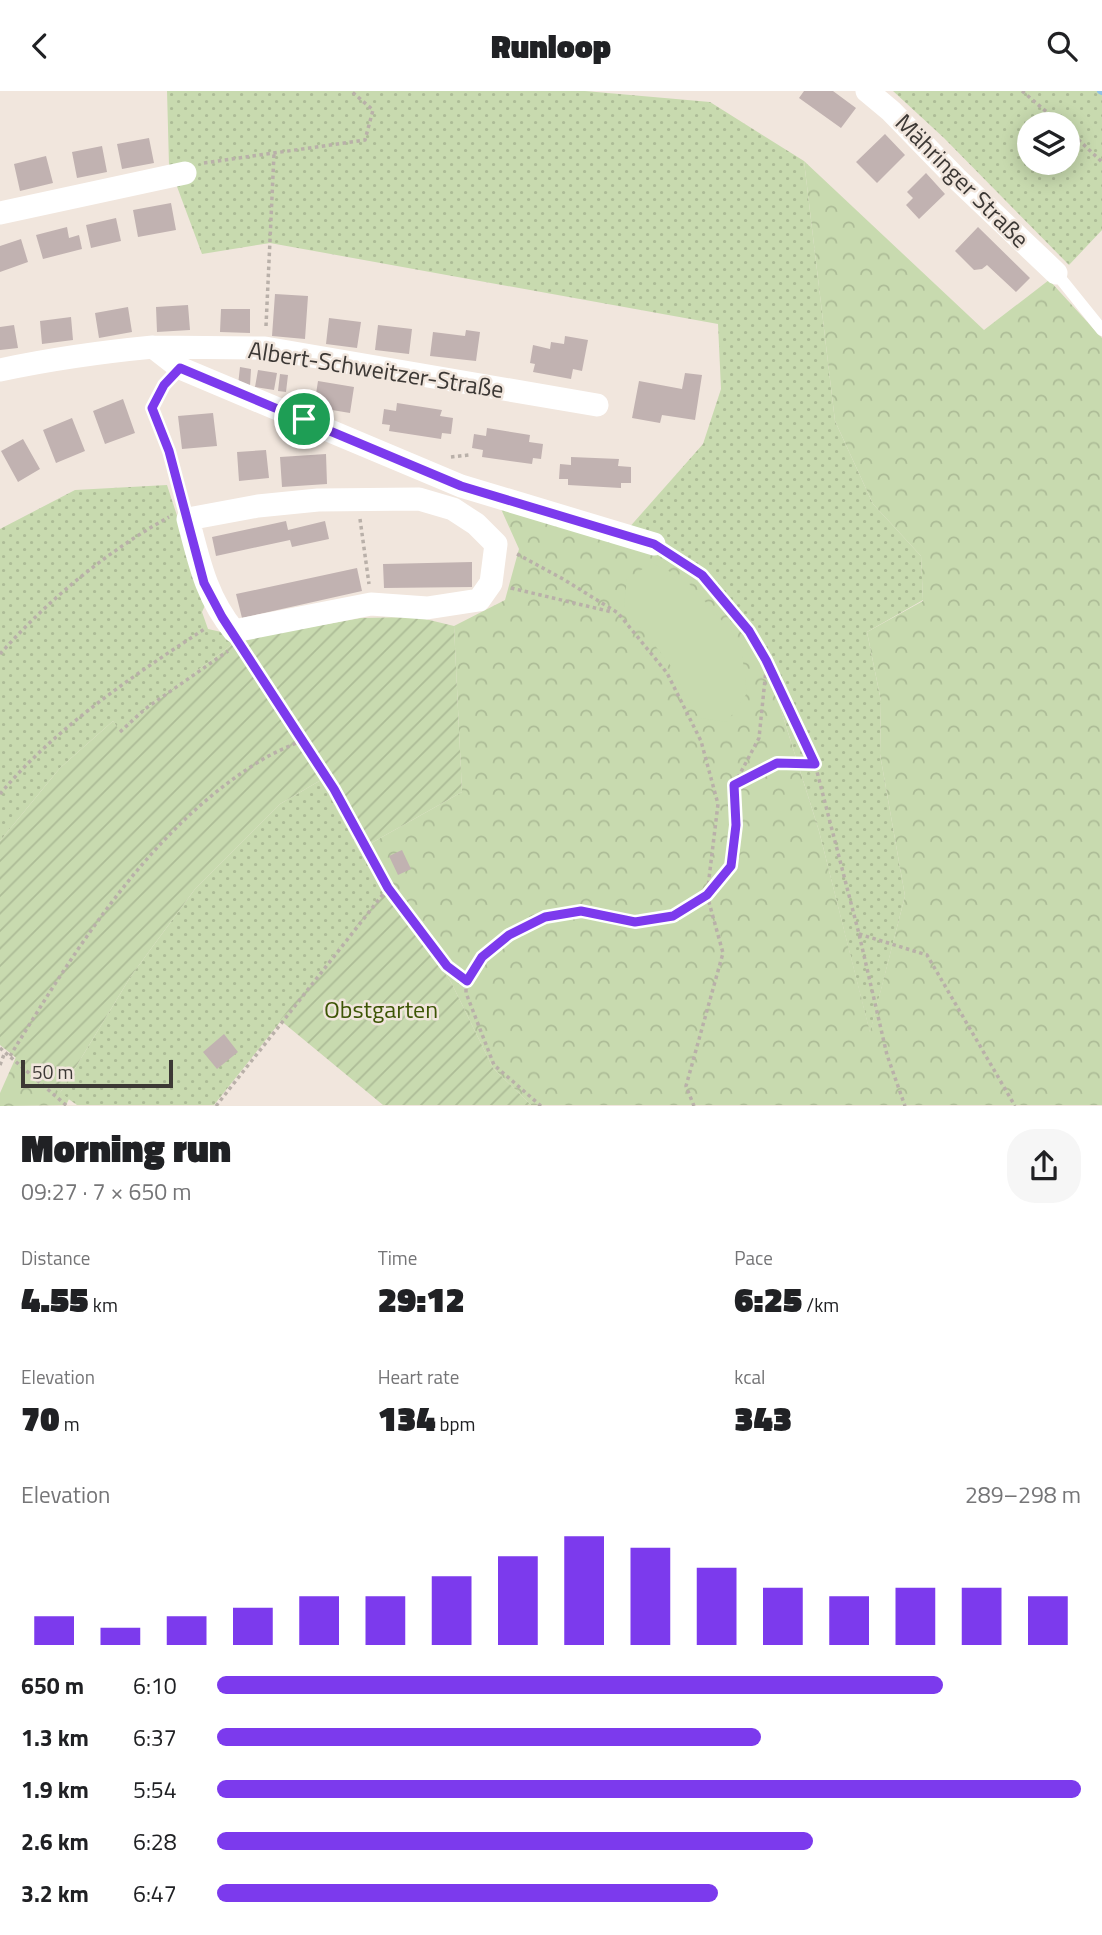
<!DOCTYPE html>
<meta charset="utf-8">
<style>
body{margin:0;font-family:"Titillium Web",sans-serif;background:#f6f6f6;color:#202124;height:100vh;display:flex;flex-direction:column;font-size:26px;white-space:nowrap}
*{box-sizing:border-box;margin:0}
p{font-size:23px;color:#757577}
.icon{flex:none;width:38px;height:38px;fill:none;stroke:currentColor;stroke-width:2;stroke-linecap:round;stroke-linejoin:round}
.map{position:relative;height:1015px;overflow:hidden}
.side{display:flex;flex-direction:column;background:#fff;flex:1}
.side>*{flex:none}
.fabs{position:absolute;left:1017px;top:21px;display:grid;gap:14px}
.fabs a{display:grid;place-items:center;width:63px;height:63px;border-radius:50%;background:#fff;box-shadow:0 4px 18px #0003;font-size:35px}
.scale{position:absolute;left:21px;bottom:18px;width:152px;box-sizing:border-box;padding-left:7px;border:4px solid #3c3835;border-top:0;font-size:19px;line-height:24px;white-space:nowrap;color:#3c3835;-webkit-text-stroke:5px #f1e6dd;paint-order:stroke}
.pin{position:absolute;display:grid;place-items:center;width:60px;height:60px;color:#fff;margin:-30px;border:4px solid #fff;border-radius:50%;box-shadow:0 2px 7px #0007}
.round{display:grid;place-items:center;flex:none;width:74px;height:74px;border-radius:28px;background:#f6f6f6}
.head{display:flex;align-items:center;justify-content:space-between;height:119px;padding:0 21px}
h1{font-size:38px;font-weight:800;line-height:52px}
.metrics{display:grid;grid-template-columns:repeat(3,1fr);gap:10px;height:119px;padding:7px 21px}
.metrics div{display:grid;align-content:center}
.metrics b{font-size:35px;font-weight:800}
.metrics small{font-size:19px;font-weight:400}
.metrics p{font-size:19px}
.chart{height:196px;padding:14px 21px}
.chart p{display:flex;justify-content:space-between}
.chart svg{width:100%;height:126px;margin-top:7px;stroke:#7c3aed;stroke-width:6}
ul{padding:0 21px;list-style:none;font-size:23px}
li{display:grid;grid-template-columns:112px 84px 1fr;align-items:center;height:52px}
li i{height:18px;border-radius:9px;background:#7c3aed}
header{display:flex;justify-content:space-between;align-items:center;height:91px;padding:0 21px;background:#fff;font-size:32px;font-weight:800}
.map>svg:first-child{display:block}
.grass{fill:url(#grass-dots);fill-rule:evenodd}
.forest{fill:url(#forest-crowns)}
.park{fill:#c8daaf}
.garden{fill:url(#garden-furrows)}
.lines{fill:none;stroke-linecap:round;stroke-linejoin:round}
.stream{stroke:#8fc2e6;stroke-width:6}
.building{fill:#c1b2b1}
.path{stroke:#b9b0a9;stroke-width:3.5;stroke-dasharray:3.5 3.5;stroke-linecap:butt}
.service{stroke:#fff;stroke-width:12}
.minor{stroke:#fff;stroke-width:23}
.route-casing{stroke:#fff;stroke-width:14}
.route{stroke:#7c3aed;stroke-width:9}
.labels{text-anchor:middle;stroke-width:5;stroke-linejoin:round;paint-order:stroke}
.street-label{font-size:24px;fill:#3c3835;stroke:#f1e6dd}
.park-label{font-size:24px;fill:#3d5505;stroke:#f1e6dd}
</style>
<header><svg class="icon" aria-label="back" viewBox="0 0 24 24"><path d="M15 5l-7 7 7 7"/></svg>Runloop<svg class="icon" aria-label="search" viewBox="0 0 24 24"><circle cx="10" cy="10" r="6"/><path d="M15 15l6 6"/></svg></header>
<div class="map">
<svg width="1102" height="1015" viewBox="0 0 1102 1015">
<defs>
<pattern id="grass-dots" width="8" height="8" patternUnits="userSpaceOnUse" patternTransform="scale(1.75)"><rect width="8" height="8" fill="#c8daaf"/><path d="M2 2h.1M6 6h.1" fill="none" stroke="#adbc97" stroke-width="1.8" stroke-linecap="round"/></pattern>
<pattern id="forest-crowns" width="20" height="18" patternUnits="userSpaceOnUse" patternTransform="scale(1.75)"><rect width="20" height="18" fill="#c8daaf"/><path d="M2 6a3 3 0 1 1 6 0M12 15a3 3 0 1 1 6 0" fill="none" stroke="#adbc97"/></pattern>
<pattern id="garden-furrows" width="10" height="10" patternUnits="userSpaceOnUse" patternTransform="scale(1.75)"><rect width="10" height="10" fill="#c8daaf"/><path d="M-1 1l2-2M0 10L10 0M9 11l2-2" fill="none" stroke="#adbc97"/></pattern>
</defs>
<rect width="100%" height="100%" fill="#f1e6dd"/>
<path class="grass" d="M167,0H585L710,11L804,70L835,330L873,413L921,465L923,509L867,541L881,610L880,663L905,805L870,942L819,740L775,600L756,558L691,483L627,439L703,353L721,298L718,233L270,152L202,163L169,74Z
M893,0H1102V139L1069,174L944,47ZM1029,33H1068V72H1029Z
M167,394L202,501L208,508L202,521L208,538L226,542L238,549L147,617L120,641L113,630L60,677L0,750V438L75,399Z
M321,689L359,759L386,798L214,1014H77L60,1002L131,885L195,798L280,713Z"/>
<path class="forest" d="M804,70L984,239L1049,189L1102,247V1014H531L493,977L451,891L359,759L462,701L454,535L505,509L519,458L492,398L655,459L691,483L756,558L775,600L819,740L870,941L905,805L880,663L881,610L867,541L923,510L921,465L873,413L835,330Z
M16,966L69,1008L66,1014L0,1015V1002Z"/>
<path class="park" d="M652,472L685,488L732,541L742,563L747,602L727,631L699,627L669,572L624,516L627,488Z"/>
<path class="garden" d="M417,526L454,535L462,701L359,759L321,689L280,713L195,798L131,885L60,1002L0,954V750L60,677L113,630L120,640L147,617L238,549L361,527Z
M386,798L451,891L493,977L531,1014H383L280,929Z"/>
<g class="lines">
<path class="stream" d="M1100,0L1102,1"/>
</g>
<path class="building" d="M804,0H833L856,17L841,37L799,7Z
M885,43L905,64L877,92L856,71Z
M149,47L154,72L122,78L117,53Z
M102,55L107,81L77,87L72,61Z
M46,65L53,92L20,100L14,73Z
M926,82L945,103L919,128L906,114L913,107L907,101Z
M171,112L176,139L138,146L133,119Z
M116,127L121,150L91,157L86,134Z
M67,136L69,147L79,144L82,158L43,168L36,144Z
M978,136L1030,187L1016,201L987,174L982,178L974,179L955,160Z
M21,148L28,171L0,181V155Z
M275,203L308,205L305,248L272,245Z
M188,214L190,239L157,241L156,216Z
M128,216L132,241L99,247L95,222Z
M221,218H250V242L220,241Z
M71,226L73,249L42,253L40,230Z
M329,227L361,231L357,257L326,253Z
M14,234L18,257L0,259V236Z
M378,234L412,238L409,263L375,259Z
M466,239L480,241L476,270L430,265L433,241L465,245Z
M565,245L588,249L582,280L573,278L571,288L533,281L535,273L530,272L533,254L550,258L551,251L564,253Z
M240,276L251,278L250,295L238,294Z
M258,279L277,282L274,299L255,296Z
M685,282L702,284L695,329L662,324L660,332L632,327L639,290L682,298Z
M280,283L288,284L286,301L278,300Z
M318,290L354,296L350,322L314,316Z
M123,308L135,342L105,353L93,320Z
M397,312L442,319L440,325L453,327L451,343L442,342L441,348L389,340L390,334L382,333L384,318L396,320Z
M213,322L217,355L182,358L178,325Z
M72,327L85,360L56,372L43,339Z
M487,337L530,344L529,351L543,353L541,368L533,367L532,373L482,366L483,359L472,357L474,343L486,345Z
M23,348L40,378L18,391L1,360Z
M266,359L269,387L239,390L237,361Z
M326,363L327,393L282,396L280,366Z
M571,366L619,368L618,375L631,376V392H621V397L568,394V388H559L560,373L571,374Z
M286,430L288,439L325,430L329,448L292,456L290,449L216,465L212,446Z
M472,471V496L384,497L383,473Z
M357,477L362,500L242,527L236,503Z
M402,759L411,778L398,784L389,765Z
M224,943L238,961L217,978L203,961Z"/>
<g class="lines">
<path class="path" d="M1022,0L1061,33
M1068,39L1102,71
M204,72L365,49L373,19L351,0
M266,235L274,63
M166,292L152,317L169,360L183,409
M451,366L469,364
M360,428L369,493
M517,463L563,488L618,522L667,582L701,650L718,713L707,804L723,862L686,995L694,1015
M672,465L702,484L749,540L767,569L815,673L859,843L887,964L905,1015
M511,497L612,521
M245,559L334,698L388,797L447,875L466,890
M0,563C48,509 106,461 169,426
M120,641L145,618L228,560
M736,693L777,672L815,673
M0,703C55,637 134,584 206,537
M859,843L927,864L1015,1015
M0,957L67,1015
M10,965C77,856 152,734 265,667C277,660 290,655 303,649
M0,974L5,961
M216,1015L388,797
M541,1015L494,974L466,902V890L482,866L508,844L545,826L581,820L635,831L673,825L707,804L731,775L736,734L734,694L759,647L767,569"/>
<path class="service" d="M1056,182L1102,239"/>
<path class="minor" d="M867,0L891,20L956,87L1056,182
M0,122L185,82
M153,256L265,257L597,314
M0,279C51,268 101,261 153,256L180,277L461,395L654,453
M419,408L453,418L476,433L496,453L491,492L479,509L427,517L371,513L234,540C206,506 199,470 188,428L258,415L318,409Z"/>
</g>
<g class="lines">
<defs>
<path id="route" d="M180,277L461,395L654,453L702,484L749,540L766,569L815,673L777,672L734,694L736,734L731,775L707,804L673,825L635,831L581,820L545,826L509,844L482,866L467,890L447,875L388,797L334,698L222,526L204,492L169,360L152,317L164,294Z"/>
</defs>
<use href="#route" class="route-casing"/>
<use href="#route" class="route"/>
</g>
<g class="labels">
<g class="street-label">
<text transform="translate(962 90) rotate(45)" y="8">Mähringer Straße</text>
<text transform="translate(376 279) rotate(9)" y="8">Albert-Schweitzer-Straße</text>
</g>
<g class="park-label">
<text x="381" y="927">Obstgarten</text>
</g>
</g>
</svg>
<div class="fabs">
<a><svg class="icon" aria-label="layers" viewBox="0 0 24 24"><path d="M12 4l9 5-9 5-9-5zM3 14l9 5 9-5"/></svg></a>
</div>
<div class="scale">50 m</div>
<div class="pin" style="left:304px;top:328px;background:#1e9e55"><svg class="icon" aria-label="arrive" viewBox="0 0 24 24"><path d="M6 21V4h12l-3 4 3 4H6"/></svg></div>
</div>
<section class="side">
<div class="head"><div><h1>Morning run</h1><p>09:27 · 7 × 650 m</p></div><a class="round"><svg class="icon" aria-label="share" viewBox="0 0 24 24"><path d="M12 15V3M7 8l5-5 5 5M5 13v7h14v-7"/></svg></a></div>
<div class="metrics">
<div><p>Distance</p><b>4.55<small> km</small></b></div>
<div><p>Time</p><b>29:12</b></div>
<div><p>Pace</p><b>6:25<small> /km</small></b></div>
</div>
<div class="metrics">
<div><p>Elevation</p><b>70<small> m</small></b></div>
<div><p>Heart rate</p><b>134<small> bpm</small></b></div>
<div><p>kcal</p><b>343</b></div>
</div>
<div class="chart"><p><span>Elevation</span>289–298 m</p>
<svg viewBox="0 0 160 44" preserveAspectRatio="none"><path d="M5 44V34M15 44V38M25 44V34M35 44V31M45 44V27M55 44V27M65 44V20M75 44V13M85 44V6M95 44V10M105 44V17M115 44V24M125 44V27M135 44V24M145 44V24M155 44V27"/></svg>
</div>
<ul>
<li><b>650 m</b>6:10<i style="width:84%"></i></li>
<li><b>1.3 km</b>6:37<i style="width:63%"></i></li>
<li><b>1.9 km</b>5:54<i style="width:100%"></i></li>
<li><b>2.6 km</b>6:28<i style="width:69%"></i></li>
<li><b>3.2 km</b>6:47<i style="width:58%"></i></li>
</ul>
</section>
